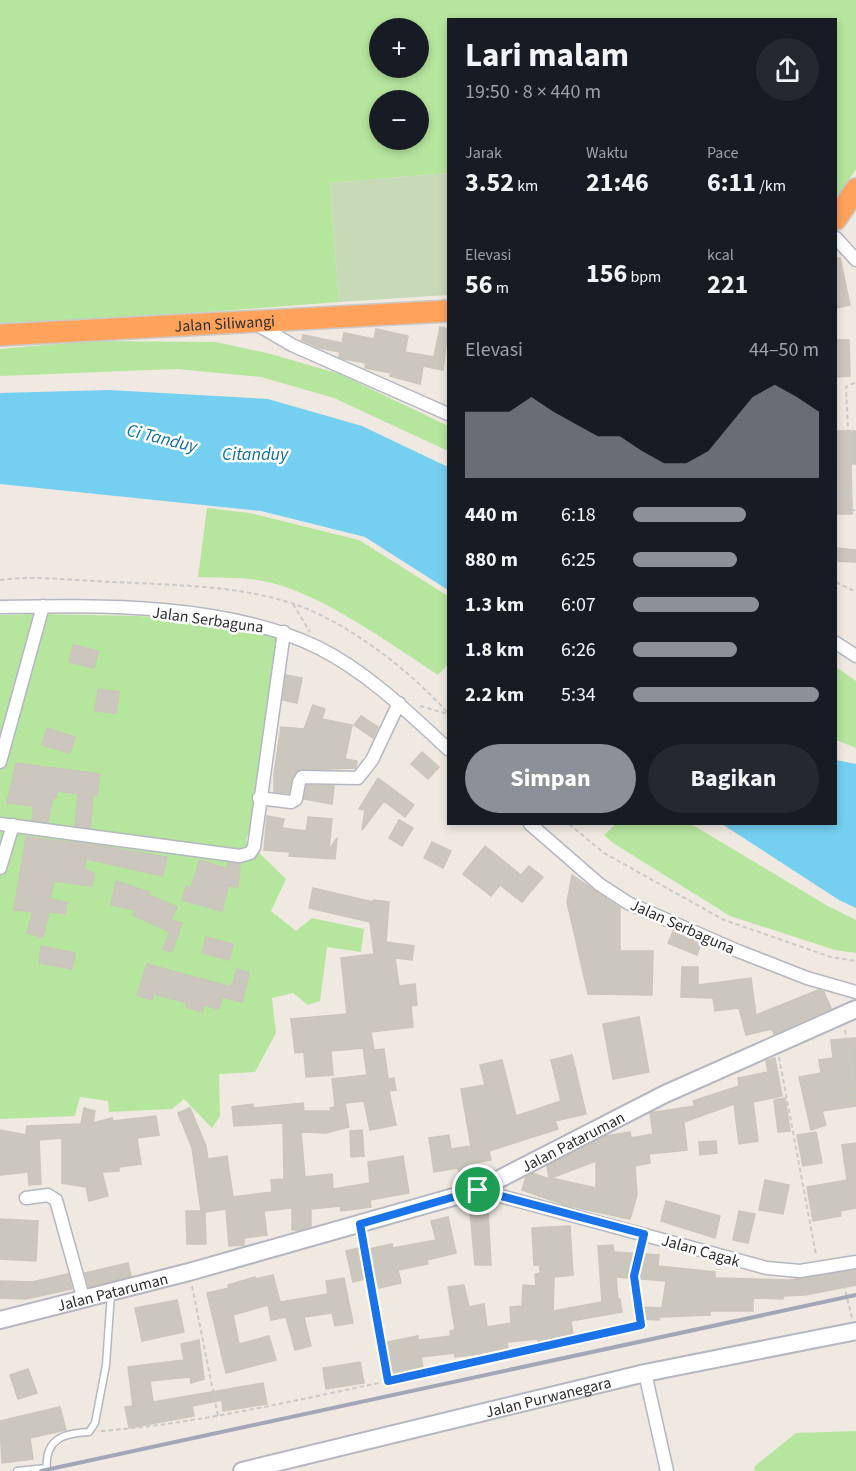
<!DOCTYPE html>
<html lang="id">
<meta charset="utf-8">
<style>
body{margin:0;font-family:"Source Sans 3",sans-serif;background:#242831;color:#f1f3f6;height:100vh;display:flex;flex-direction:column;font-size:22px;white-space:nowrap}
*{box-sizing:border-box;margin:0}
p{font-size:20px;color:#9ea1a6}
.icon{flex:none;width:33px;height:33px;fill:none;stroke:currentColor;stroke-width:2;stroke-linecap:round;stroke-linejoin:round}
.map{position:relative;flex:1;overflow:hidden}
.details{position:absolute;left:447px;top:18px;width:390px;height:807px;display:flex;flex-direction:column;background:#171b24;border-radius:0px;box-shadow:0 3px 9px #0003}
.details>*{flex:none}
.fabs{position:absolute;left:369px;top:18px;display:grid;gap:12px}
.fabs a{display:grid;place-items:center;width:60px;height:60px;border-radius:50%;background:#171b24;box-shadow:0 3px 9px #0003;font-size:30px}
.pin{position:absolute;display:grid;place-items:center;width:51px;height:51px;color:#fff;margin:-26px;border:3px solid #fff;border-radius:50%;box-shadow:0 2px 6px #0007}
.round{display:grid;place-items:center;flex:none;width:63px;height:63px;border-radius:32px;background:#242831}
.overview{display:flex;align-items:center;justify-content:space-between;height:102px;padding:0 18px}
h1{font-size:33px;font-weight:700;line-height:45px}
.figures{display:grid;grid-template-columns:repeat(3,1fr);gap:9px;height:102px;padding:6px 18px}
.figures div{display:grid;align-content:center}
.figures b{font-size:26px;font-weight:700}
.figures small{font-size:16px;font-weight:400}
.figures p{font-size:16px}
.chart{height:168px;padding:12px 18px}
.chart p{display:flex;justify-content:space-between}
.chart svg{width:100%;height:108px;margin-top:6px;fill:#8c9099;opacity:.7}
.primary-button{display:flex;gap:12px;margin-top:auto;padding:12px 18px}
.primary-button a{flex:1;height:69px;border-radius:36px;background:#8c9099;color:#fff;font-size:24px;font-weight:700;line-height:69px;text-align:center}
.primary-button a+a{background:#242831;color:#f1f3f6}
ul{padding:0 18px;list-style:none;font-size:20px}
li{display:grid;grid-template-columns:96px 72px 1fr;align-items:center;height:45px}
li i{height:15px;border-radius:8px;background:#8c9099}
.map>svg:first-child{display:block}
.green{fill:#b6e59e;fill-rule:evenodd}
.cemetery{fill:#c8d9b8}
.water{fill:#75cff0}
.building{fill:#cbc7bf;stroke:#cbc5ba;stroke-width:1.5;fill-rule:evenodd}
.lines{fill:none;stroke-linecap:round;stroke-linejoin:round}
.lane-casing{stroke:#b4b7c1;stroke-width:9}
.street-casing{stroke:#b4b7c1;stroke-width:15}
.secondary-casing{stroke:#b4b7c1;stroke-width:20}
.highway-casing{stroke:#c9c9c9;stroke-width:24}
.path{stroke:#c9c9c9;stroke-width:2;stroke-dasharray:4.5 3;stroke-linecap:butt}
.lane{stroke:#fff;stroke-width:6}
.street{stroke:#fff;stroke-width:12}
.secondary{stroke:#fff;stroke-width:16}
.highway{stroke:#ffa35c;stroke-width:21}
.rail{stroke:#a3a6b8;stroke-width:4}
.route-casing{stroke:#fff;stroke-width:12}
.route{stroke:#1a73e8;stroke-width:8}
.labels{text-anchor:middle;stroke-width:5;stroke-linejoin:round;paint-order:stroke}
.street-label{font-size:16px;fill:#2e2e2e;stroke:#fff}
.water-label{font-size:18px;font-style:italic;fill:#0d6fa3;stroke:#fff}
</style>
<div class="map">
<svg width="856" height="1471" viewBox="0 0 856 1471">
<rect width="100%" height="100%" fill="#efe9e1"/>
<path class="green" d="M0,0H856V169L836,199V20H448V173L330,183L339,302L0,328ZM380,28H418V68H380ZM380,100H418V140H380Z
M88,341L216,342L267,353L340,374L448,426V451L334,398L261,377L176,369L0,376V349Z
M207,508L250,513L359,540L448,596V664L438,675C389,643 316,589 258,580C238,577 217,578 198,577Z
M38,614L138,616L240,623L282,638L256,812L246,840L286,879L271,911L296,931L312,918L364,929L361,952L327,947L320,1001L308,1005L293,993L272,998L276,1033L255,1072L219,1074L220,1116L212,1128L184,1099L172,1109L109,1112L108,1101L80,1097L75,1116L0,1119V615Z
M836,667L856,681V748L836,740Z
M616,824H691L826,905L856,920V953L835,950L730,916L613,843L604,835Z
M856,1431V1471H754L755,1466L796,1433Z"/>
<path class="cemetery" d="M448,173V295L339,302L330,183Z"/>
<path class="water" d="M109,390L268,399L362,426L448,467V590L365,537L261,511L0,484V393Z
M836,760L856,764V908L839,900L722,824H836Z"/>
<path class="building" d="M836,258H840L850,305L836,308Z
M440,327L448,329L443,370L423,366L420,384L390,376L391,373L365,368L366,363L344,359L339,357L340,352L320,348L302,340L303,335L342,343L344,333L374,339L376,329L408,336L405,352L434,357Z
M836,340H849L850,376L836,377Z
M837,431H856V464H851L852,514H836Z
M836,548L856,550V562L836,561Z
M73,645L98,651L94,668L69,662Z
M286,675L302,678L297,703L283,700Z
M98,689L119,692L116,713L95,711Z
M313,705L325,709L322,719L352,725L345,759L357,761L356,768L299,770L292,778L289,793L274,792V774L281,727L304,729Z
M361,716L378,727L373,738L354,725Z
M47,728L75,737L70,753L42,745Z
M422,752L439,767L428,779L411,764Z
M16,763L100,774L97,796L93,795L90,828L75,826L78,794L57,791L56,798L53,797L48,822L32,820L34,806L7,803Z
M378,778L414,805L405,817L384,801L362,830L365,810L359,809Z
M307,785L334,786L332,804L304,799Z
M267,816L284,819L282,828L306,831L308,817L332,819L329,850L337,838L335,859L289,856L290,852L264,850Z
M399,820L413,828L402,846L389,838Z
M26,837L94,845L167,857L163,876L87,859L84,869L94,873L92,886L54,881L50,899L67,902L65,914L49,912L43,937L27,933L33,912L14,910Z
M432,842L451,851L443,868L424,858Z
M485,846L521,875L529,866L543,877L522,902L500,885L491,896L463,874Z
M200,860L227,869L228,863L240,864L238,887L228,886L222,911L182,900L186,886L191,888Z
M572,875L620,908V951H653L652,995L588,994L567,902Z
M116,881L149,892V895L177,907L171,920L182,923L172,952L163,949L170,932L133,915L135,910L111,905Z
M313,888L373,902V900L389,902L386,942L414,946L412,960L395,958L399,986L415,984L417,1005L411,1006L413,1027L371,1032L374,1050L384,1049L388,1079L394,1078L396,1090L389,1091L396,1125L370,1130L364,1101L345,1103L349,1127L326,1133L301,1132L305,1177L332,1174L333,1189L370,1183L368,1162L403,1156L409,1193L370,1200L371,1207L341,1211L340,1206L311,1209V1226L300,1230H292V1208L264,1211L267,1235L244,1238V1245L229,1246L226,1209L205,1212L206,1244H187L186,1211H201L192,1148L178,1113L190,1108L206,1146L208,1159L227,1156L233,1197L272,1192L271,1180L284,1179L283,1123L234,1126L232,1107L253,1104V1108L303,1103L304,1111H331L330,1108L335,1107L332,1079L367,1075L363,1048L331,1051L333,1075L306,1077L304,1052L295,1053L291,1019L347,1014L341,958L374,954L370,922L309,908Z
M673,932L701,944L697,955L668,943Z
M206,937L233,944L229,960L202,953Z
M41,946L75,953L72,969L39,963Z
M147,964L231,987L237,969L249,973L242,1002L222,997L219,1009L204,1005L202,1012L186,1007L187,1003L154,994L152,1000L137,995Z
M682,967H698V985L751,978L756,1015L818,990L824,992L831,1008L774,1034L772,1029L746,1035L739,1008L715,1011L713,998L681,997Z
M639,1017L649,1072L613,1079L603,1024Z
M856,1038V1106L822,1111L826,1125L811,1130L799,1077L821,1073L819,1060L833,1058L831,1040Z
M572,1055L586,1114L555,1121L558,1129L489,1151L491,1160L468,1164L471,1181L461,1182L458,1168L434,1172L429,1138L449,1135L451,1149L471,1146L461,1089L485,1085L480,1065L502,1060L516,1116L561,1101L551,1060Z
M775,1058L782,1096L753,1102L758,1141L739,1144L734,1104L684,1122L687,1150L649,1154L650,1163L635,1166L637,1195L630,1219L565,1205L522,1190L526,1177L533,1173L549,1179L547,1166L606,1136L630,1132L631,1138L653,1134L650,1113L695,1106L693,1101L739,1086L738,1078L768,1072L766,1061ZM596,1161V1188L551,1178Z
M785,1098L790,1131L778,1132L774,1100Z
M84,1108L95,1111L93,1123L112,1118L113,1121L156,1116L159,1135L137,1138L141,1164L119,1167V1171L102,1172L108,1196L89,1201L86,1187L62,1183V1138L39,1140L41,1184L29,1185L28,1172L0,1175V1130L26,1135L27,1126L81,1124Z
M362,1130L364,1156L351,1157L350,1131Z
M816,1132L822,1163L803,1166L797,1135Z
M716,1141L717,1153L700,1155L699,1142Z
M856,1143V1208L840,1211L841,1216L813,1221L807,1187L847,1180L842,1145Z
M765,1180L789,1185L783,1214L759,1210Z
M666,1201L720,1216L715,1238L661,1221Z
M488,1210L491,1265H475L470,1211Z
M739,1211L755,1214L748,1243L733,1240Z
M448,1217L456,1253L427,1260L428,1264L398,1270L401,1283L379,1288L369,1249L392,1244L393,1248L436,1240L431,1221Z
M0,1219L38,1221L36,1261L0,1259Z
M570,1226L573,1275L554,1277L553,1311L602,1302L598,1246L613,1245L614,1252L659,1255L658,1266L715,1272V1278L789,1280L856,1270V1285L805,1295L783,1296V1299L753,1298V1311H710V1315L659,1317V1320L641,1319L642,1307L662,1308L666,1281L616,1277L618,1299H620L622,1312L571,1321L573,1335L538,1342V1339L507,1342L508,1349L490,1353L455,1357L454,1353L421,1357L423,1368L392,1375L387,1342L418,1336V1340L451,1336L450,1331L455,1330L448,1287L464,1285L469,1307L484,1304L487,1327L511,1323L510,1307L522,1306L523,1285L536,1286L535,1274L540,1273V1265H534L532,1228Z
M359,1248L364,1279L353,1282L346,1251Z
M128,1263L131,1276L89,1287L85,1273Z
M68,1274L72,1289L26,1299L0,1298V1281L32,1282Z
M273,1275L280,1302L328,1294L326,1281L344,1278L353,1323L335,1326L332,1313L304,1317L311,1346L295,1350L286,1317L271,1320L268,1305L233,1315L239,1344L269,1336L276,1360L226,1373L207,1293L229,1288L228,1285L255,1277V1279Z
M177,1300L184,1332L142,1341L135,1308Z
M199,1340L204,1379L191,1383L190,1377L150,1381L153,1402L263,1383L267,1404L223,1411L222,1400L192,1406L194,1416L129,1428L125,1407L133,1406L128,1367L184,1360L181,1344Z
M360,1362L364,1383L326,1389L323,1368Z
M28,1369L37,1393L18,1399L10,1375Z
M60,1407L66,1430L30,1438L33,1459L2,1463L0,1421Z"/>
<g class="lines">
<defs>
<path id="lane" d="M360,1226L388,1381L641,1325
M17,1471L46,1468
M47,1471C44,1440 62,1433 89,1432L95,1423L106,1365L111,1293"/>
<path id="street" d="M836,238L856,260
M256,324L292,345L448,414
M0,607C100,605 228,603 319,648C367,672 409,713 448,749
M836,643L856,656
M0,762L43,606
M259,798L291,802L296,799L299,782L302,777L358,778L372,760L399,703
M0,824L240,856L250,853L254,847L284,632
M530,824L599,884L628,903L738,951L807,978L856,992
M0,868L13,825
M478,1190L767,1268L800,1271L856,1262
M26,1198L48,1195L56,1200L83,1297
M645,1373L667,1471"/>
<g id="secondary">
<path id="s1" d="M0,1320L189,1272L478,1190L665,1094L856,1009"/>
<path id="s2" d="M242,1471L645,1373L856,1331"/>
</g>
<g id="highway">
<path d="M836,219L856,189"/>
<path id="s3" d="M0,335L448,311"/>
</g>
</defs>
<use href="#lane" class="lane-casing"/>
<use href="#street" class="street-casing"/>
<use href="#secondary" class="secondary-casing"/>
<use href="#highway" class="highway-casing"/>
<path class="path" d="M851,494L846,387L856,382
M836,495L851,494L852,511
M836,513L856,510
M0,580C36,575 77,581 114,582C173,585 237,585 294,604C349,623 409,670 448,713
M836,582L856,592
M293,604L310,632
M420,706L448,714
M569,824L604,853L724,920L831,957L856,961
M845,1030L856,1099
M779,1057L816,1255
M842,1277L852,1318
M192,1286L218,1416
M639,1317L634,1276L641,1245
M101,1431C195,1424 287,1402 379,1383"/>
<use href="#lane" class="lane"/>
<use href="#street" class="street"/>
<use href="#secondary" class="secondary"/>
<use href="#highway" class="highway"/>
<path class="rail" d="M41,1471L856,1295"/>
</g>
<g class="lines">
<defs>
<path id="route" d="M478,1190L644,1234L634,1276L641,1325L388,1381L360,1224Z"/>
</defs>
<use href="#route" class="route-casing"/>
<use href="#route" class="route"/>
</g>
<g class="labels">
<g class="street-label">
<text dy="6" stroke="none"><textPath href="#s3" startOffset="225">Jalan Siliwangi</textPath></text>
<text transform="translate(208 619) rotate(8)" y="6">Jalan Serbaguna</text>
<text transform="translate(683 926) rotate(24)" y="6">Jalan Serbaguna</text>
<text dy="6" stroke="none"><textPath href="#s1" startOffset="602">Jalan Pataruman</textPath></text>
<text transform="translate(701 1250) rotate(16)" y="6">Jalan Cagak</text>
<text dy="6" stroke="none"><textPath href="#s1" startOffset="116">Jalan Pataruman</textPath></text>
<text dy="6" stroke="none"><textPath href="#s2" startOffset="315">Jalan Purwanegara</textPath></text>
</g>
<g class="water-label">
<text transform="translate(162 438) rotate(14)" y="6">Ci Tanduy</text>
<text x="255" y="460">Citanduy</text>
</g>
</g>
</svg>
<div class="fabs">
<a>+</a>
<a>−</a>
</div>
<div class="pin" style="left:478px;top:1190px;background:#1e9e55"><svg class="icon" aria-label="arrive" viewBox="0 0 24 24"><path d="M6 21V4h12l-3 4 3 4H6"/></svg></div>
<section class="details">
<div class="overview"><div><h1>Lari malam</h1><p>19:50 · 8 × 440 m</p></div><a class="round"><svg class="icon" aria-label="share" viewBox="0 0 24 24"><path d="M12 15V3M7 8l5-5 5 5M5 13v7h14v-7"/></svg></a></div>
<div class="figures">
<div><p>Jarak</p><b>3.52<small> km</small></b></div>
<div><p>Waktu</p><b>21:46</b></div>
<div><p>Pace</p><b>6:11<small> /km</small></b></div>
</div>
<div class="figures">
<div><p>Elevasi</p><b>56<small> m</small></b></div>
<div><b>156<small> bpm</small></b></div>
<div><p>kcal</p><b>221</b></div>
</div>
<div class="chart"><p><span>Elevasi</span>44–50 m</p>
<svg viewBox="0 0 160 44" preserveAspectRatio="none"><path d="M0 44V17L10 17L20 17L30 11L40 17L50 22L60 27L70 27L80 33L90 38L100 38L110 33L120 22L130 11L140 6L150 11L160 17V44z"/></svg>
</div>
<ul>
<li><b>440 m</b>6:18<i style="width:61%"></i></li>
<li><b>880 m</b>6:25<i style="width:56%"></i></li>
<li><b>1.3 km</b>6:07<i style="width:68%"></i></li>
<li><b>1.8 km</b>6:26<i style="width:56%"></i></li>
<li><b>2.2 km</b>5:34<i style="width:100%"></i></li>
</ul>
<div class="primary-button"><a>Simpan</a><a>Bagikan</a></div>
</section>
</div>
